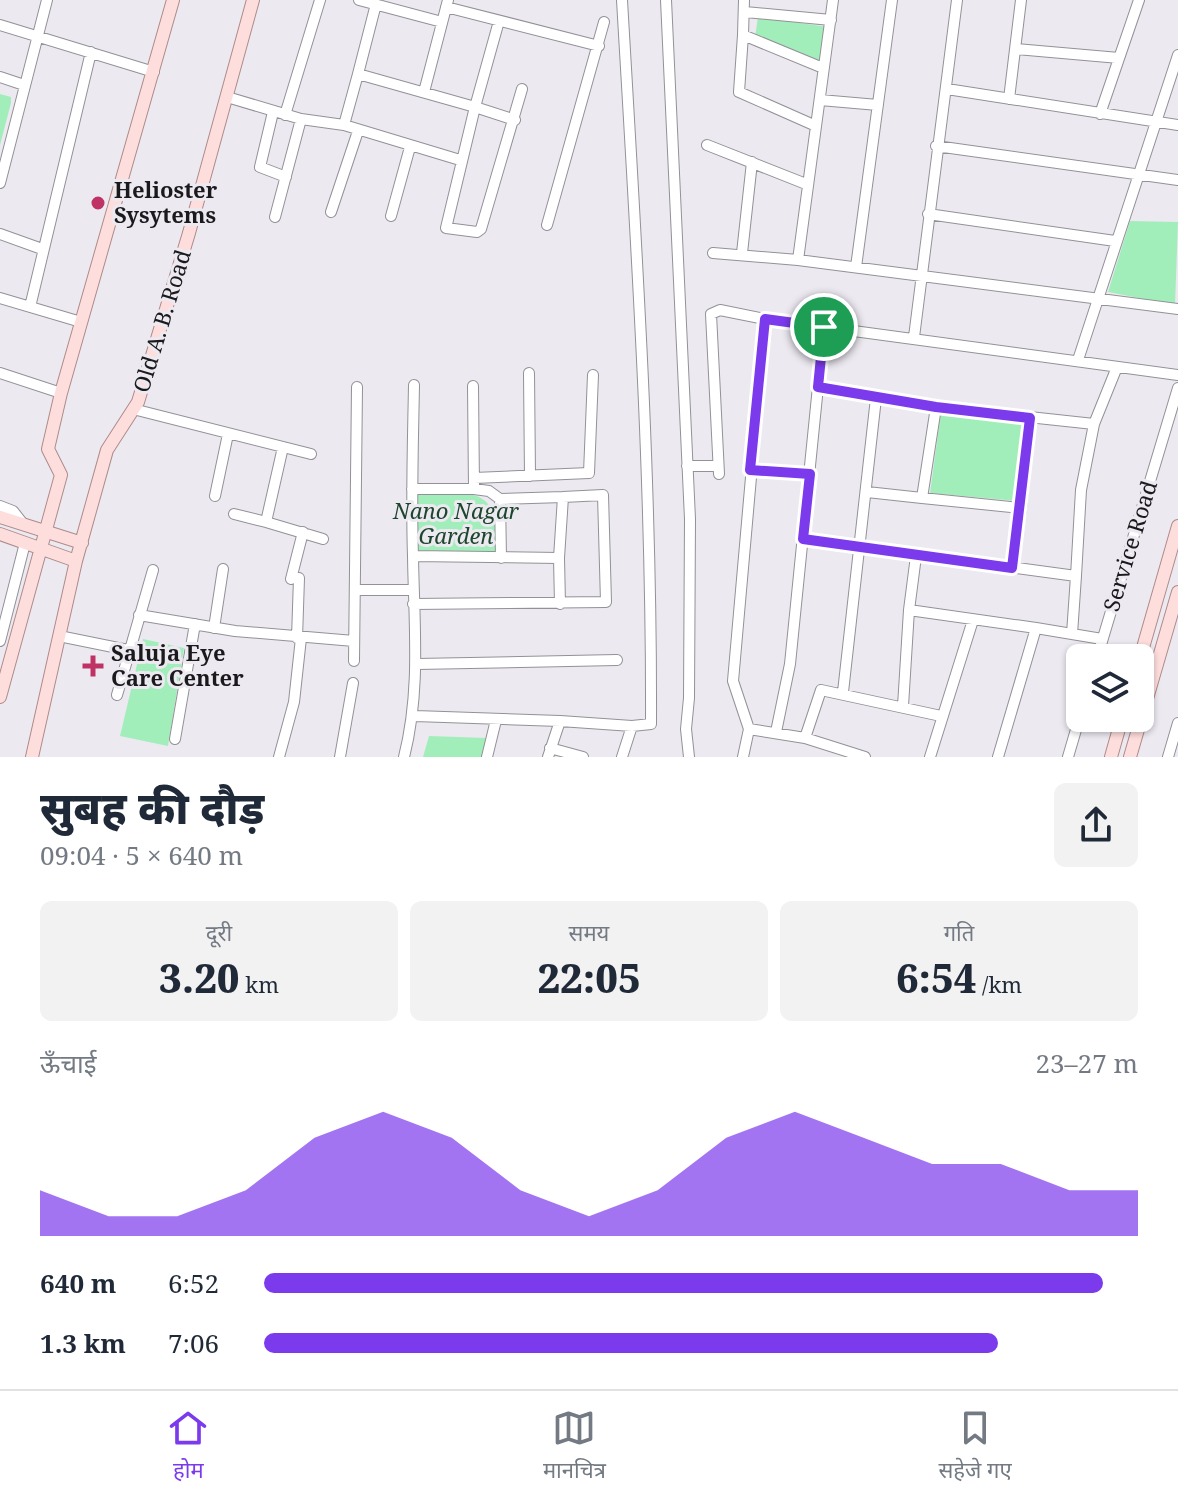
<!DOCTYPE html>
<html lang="hi">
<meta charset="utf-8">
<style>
body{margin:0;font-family:"Noto Serif","Noto Sans Devanagari",serif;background:#f2f2f3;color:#1f2937;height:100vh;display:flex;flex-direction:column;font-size:30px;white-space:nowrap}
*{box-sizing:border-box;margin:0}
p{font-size:26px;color:#747a83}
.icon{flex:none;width:44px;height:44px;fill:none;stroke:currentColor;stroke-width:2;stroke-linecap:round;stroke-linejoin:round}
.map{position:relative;height:757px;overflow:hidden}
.sheet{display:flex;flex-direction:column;background:#fff;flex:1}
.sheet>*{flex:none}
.buttons{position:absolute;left:1066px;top:644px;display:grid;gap:16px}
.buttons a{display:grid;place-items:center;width:88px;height:88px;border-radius:12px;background:#fff;box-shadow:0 2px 6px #0004;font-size:40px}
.pin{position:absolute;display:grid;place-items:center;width:68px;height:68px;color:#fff;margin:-34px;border:4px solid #fff;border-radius:50%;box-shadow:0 2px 8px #0007}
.round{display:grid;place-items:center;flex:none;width:84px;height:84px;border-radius:12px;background:#f2f2f3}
.overview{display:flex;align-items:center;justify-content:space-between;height:136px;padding:0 40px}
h1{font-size:44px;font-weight:800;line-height:60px}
.figures{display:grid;grid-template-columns:repeat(3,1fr);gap:12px;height:136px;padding:8px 40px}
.figures div{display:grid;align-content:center;border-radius:12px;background:#f2f2f3;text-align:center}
.figures b{font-size:40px;font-weight:800}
.figures small{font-size:22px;font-weight:400}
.figures p{font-size:22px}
.chart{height:224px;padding:16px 40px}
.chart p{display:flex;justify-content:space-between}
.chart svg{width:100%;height:144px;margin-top:8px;fill:#7c3aed;opacity:.7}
ul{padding:0 40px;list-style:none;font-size:26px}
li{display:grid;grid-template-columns:128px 96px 1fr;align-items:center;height:60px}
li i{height:20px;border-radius:10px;background:#7c3aed}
.menu{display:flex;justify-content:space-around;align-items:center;height:112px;border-top:2px solid #e0e1e3;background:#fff;font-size:22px;color:#747a83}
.menu a{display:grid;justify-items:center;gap:4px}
.menu .current{color:#7c3aed}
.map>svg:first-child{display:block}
.green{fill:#a2eebb}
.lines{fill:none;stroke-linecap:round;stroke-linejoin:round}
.minor-casing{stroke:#939197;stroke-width:12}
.major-casing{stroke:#ae8b8a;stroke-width:14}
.minor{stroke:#fff;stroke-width:10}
.major{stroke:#fededc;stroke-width:12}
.route-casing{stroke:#fff;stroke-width:16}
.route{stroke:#7c3aed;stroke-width:10}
.poi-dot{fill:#be3264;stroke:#ece9f1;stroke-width:3}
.labels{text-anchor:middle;stroke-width:6;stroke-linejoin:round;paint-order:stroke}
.poi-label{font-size:22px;font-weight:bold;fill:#1a191c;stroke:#ece9f1;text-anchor:start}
.street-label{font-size:22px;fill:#1a191c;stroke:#ece9f1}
.park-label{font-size:22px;font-style:italic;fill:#1e462d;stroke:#ece9f1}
</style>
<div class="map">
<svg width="1178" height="757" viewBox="0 0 1178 757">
<rect width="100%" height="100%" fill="#ece9f1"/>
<path class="green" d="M758,17L828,27L821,63L755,37Z
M0,94L11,97V103L0,145Z
M1130,221L1178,222L1175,305L1108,292Z
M941,412L1023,421L1017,501L930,493Z
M415,494C471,492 503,484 495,554L415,553Z
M143,639L184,648L168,746L120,736Z
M429,736L487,738L482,757H423Z"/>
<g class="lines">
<defs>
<path id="minor" d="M359,0L442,22
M666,0L690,519L689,698L686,729L689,757
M744,0L743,35L823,68
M446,7L599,46
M745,12L831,20
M0,25L154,72
M743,35L739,92L816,126
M1016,49L1119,58
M358,74L376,4
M0,77L24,85
M947,89L1178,125
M424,92L448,0
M227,97L301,119L344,125L460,160
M1009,99L1021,0
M820,100L878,105
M273,112L260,167L286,177
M1100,114L1139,0
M285,115L320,0
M515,120L475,107L446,228L477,232L481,229L522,89
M344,125L358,74L475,107L499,21
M707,145L806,184
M936,146L1178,180
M0,183L47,0
M331,212L358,131
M928,214L1115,241
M391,216L410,147
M275,217L301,119
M547,225L604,22
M0,234L42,249
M713,253L798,260L1178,309
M742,253L752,162
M798,260L833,0
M856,267L892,0
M0,298L81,322
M30,307L91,52
M914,337L957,0
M1078,360L1178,55
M0,373L61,393
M529,373L530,476
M818,387L936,407L1094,424L1081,490L1076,576
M133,409L311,454
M1094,424L1117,367
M687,466H718
M750,470L810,474
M719,474L711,314L720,310L765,319
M474,478L589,473L593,375
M412,489H474L473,386
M474,489L489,491L500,499L501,558
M867,492L922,498L936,407
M215,496L228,434
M922,498L1021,508L1030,418
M0,506L13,511L24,525
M234,514L266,522L283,447
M266,522L323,539
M803,539L1076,576L1072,634
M413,556L559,558L563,497L500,499
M916,556L909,610L1036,628
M559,558L560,604
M1012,568L1021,508
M291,579L303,532
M356,590H414
M413,604L606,602L603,495L563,497
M139,615L235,631L354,641
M214,628L223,569
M59,636L128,650
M297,638L299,578
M0,641L25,543
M1097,658L1178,388
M354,661L357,387
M417,664L617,660
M843,692L876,398
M117,695L153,570
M903,706L909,610
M415,716L560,721
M749,729L805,738L865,757
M776,732L790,664L824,327
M805,738L821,690L941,716
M175,739L195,624
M550,748L583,757
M279,757L294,702L301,638
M340,757L353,683
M404,757C421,690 414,625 413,556C411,499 413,442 414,385
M487,757L496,720
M548,757L560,721L632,726L651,724C652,482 636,241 622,0
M622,757L632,726
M743,757L749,729L733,681L765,319L1178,375
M930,757L973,620
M998,757L1036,628L1102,639
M1068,757L1080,716
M1168,757L1178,723"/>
<path id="major" d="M0,517L82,543
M0,534L76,561
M1140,658L1178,526
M0,697L61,475L48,449L61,393L173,0
M32,757L76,561L107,450L138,402L189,233L253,0
M1111,757L1122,718
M1130,757L1178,592"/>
</defs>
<use href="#minor" class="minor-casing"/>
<use href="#major" class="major-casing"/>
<use href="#minor" class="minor"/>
<use href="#major" class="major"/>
</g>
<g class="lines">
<defs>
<path id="route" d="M765,319L824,327L818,387L936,407L1030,418L1012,568L803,539L810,474L750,470Z"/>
</defs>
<use href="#route" class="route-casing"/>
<use href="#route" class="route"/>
</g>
<g class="poi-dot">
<circle cx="98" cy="203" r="8"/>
<path d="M89 654h8v8h8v8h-8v8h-8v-8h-8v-8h8z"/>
</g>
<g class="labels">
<g class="poi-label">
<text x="114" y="198">Helioster<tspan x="114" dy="25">Sysytems</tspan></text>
<text x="111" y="661">Saluja Eye<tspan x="111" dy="25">Care Center</tspan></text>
</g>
<g class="street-label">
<text transform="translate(162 321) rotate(-73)" y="8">Old A. B. Road</text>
<text transform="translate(1130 546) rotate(-73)" y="8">Service Road</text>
</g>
<g class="park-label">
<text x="456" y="519">Nano Nagar<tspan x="456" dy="25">Garden</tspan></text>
</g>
</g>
</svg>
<div class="buttons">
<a><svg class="icon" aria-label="layers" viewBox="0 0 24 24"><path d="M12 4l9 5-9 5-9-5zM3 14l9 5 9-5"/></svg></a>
</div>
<div class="pin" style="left:824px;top:327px;background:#1e9e55"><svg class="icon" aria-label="arrive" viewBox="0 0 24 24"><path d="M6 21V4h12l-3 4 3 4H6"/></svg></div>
</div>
<section class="sheet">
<div class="overview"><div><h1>सुबह की दौड़</h1><p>09:04 · 5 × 640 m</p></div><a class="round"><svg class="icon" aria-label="share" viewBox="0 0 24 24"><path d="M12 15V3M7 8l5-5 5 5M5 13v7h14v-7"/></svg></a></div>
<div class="figures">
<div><p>दूरी</p><b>3.20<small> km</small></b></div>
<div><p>समय</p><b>22:05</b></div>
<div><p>गति</p><b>6:54<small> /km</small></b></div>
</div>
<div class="chart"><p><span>ऊँचाई</span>23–27 m</p>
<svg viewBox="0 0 160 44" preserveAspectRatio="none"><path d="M0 44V30L10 38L20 38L30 30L40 14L50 6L60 14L70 30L80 38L90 30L100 14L110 6L120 14L130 22L140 22L150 30L160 30V44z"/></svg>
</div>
<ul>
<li><b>640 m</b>6:52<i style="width:96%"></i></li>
<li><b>1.3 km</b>7:06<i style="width:84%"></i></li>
</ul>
</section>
<nav class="menu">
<a class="current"><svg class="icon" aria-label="home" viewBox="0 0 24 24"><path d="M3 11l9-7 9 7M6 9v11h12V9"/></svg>होम</a>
<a><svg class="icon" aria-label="map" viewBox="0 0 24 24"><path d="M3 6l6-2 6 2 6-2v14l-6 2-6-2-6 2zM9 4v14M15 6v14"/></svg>मानचित्र</a>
<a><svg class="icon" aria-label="saved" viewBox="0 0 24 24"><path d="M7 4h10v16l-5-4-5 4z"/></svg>सहेजे गए</a>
</nav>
